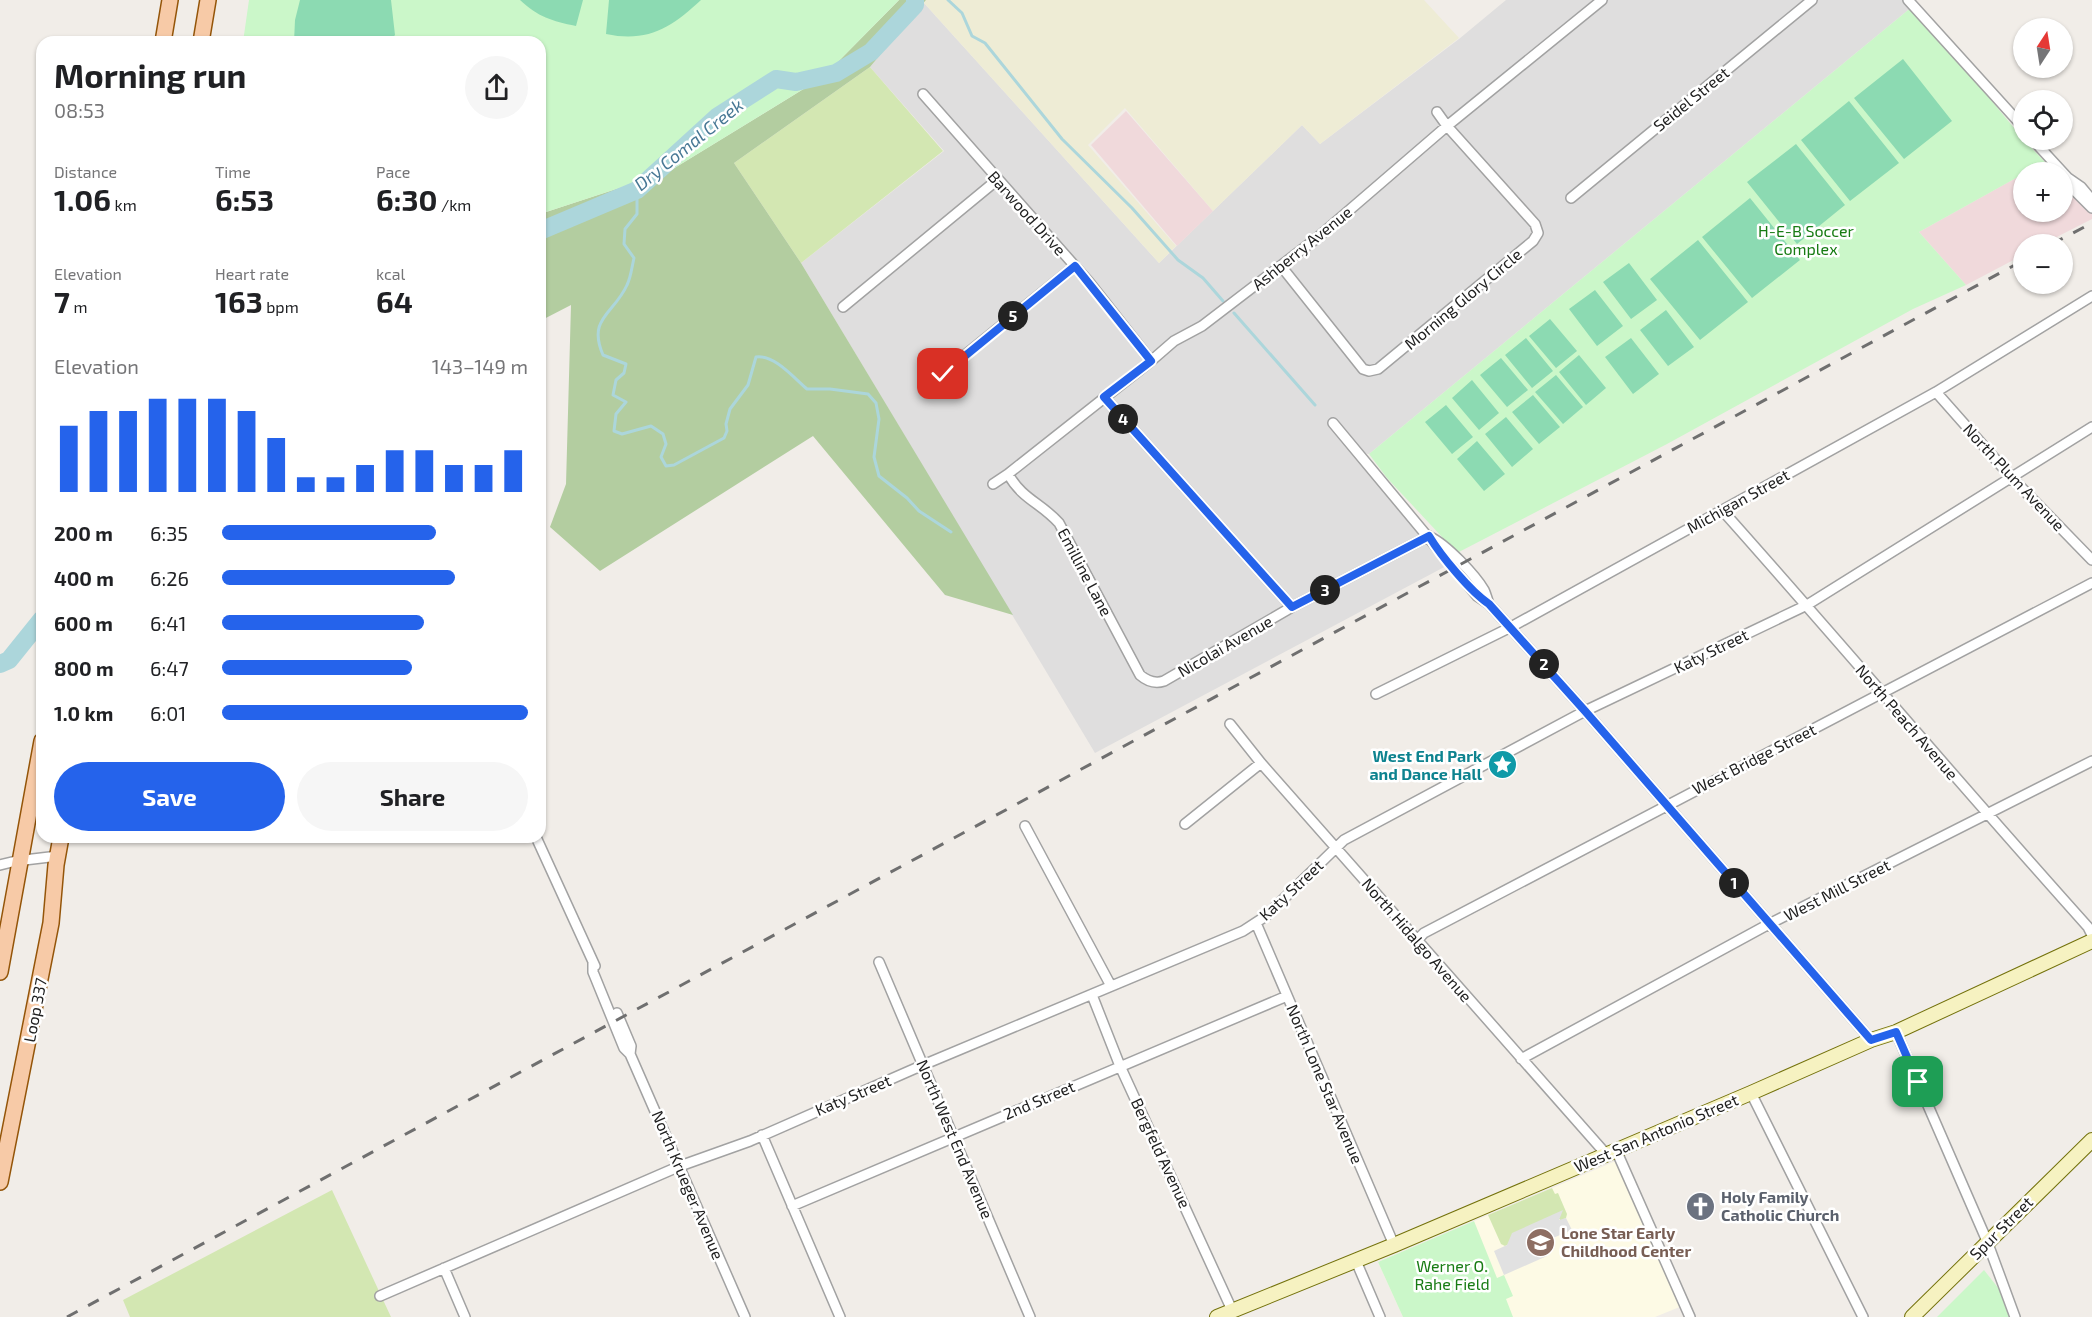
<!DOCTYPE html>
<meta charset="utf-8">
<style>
body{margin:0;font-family:"Exo 2",sans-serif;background:#f6f6f6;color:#202124;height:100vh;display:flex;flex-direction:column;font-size:22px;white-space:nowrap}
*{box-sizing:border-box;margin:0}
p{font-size:20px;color:#757577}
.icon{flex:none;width:33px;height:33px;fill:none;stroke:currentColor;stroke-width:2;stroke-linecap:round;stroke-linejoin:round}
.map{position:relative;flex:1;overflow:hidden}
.panel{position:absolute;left:36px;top:36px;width:510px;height:807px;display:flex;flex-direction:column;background:#fff;border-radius:18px;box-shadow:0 2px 4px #0004}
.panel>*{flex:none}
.needle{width:39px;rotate:12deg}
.tools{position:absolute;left:2013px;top:18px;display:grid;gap:12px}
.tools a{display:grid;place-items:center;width:60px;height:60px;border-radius:50%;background:#fff;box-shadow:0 2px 4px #0004;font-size:30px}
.pin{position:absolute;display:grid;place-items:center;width:51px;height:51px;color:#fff;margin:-26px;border-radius:12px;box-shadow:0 3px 9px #0006}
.km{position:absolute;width:30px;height:30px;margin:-15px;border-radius:50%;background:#222;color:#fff;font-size:16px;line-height:30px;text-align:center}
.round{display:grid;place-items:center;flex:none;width:63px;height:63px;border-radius:32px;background:#f6f6f6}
.overview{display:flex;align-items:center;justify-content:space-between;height:102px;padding:0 18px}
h1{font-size:33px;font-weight:700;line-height:45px}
.stats{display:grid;grid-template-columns:repeat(3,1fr);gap:9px;height:102px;padding:6px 18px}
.stats div{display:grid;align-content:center}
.stats b{font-size:30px;font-weight:700}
.stats small{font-size:16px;font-weight:400}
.stats p{font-size:16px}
.chart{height:168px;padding:12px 18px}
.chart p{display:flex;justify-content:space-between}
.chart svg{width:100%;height:108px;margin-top:6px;stroke:#2563eb;stroke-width:6}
.button{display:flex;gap:12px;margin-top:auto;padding:12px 18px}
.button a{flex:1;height:69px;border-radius:36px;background:#2563eb;color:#fff;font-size:24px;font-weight:700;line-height:69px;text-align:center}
.button a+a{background:#f6f6f6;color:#202124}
ul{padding:0 18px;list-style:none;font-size:20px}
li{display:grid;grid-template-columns:96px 72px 1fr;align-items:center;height:45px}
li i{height:15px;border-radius:8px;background:#2563eb}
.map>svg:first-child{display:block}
.residential{fill:#dfdede}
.commercial{fill:#f0d9db}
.education{fill:#fdfae5}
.farmland{fill:#eeecd5}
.grass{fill:#d3e7b2}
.forest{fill:#b3cda0}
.park{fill:#cbf7c9}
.pitch{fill:#8cdab2}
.parking{fill:#e1e1e1}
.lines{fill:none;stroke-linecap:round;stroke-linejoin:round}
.stream{stroke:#acd6db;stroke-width:3}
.river{stroke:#acd6db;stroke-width:18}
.street-casing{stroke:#a2a2a2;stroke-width:12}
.secondary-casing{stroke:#74720c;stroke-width:16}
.primary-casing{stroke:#945509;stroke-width:18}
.street{stroke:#fff;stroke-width:9}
.secondary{stroke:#f6f2c1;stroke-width:14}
.primary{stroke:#f7caa7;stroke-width:15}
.rail{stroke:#6f6f6f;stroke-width:3;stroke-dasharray:12 12;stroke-linecap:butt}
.route-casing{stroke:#fff;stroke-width:12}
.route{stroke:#2563eb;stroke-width:8}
.labels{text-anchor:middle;stroke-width:5;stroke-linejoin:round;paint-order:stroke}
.street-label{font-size:16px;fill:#212121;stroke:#fff}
.park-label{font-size:16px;fill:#177b13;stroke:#fff}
.culture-label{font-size:16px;font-weight:bold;fill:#0d838f;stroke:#fff;text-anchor:end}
.worship-label{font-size:16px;font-weight:bold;fill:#5b616d;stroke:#fff;text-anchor:start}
.education-label{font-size:16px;font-weight:bold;fill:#785e54;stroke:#fff;text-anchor:start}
.water-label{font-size:18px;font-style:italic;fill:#487895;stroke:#fff}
</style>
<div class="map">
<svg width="2092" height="1317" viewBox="0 0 2092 1317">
<rect width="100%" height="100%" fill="#f1ede8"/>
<path class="residential" d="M1506,0H1907L1913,6L1369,454L1352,452L1448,565L1095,753L801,263L944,151L870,67L924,3L1159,263L1302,125L1320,144L1459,39Z"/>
<path class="commercial" d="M1126,111L1213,211L1177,246L1091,145Z
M2045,162L2055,172H2025Z
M2023,174L2024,212H2062L2063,181L2092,212V219L2043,244H2024L2023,255L1966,285L1919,232Z"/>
<path class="education" d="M1618,1160L1682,1306L1655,1317H1403L1378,1262Z"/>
<path class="farmland" d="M926,0H1424L1459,38L1320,144L1302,125L1213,211L1125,108L1088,145L1176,246L1159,263L924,3Z"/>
<path class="grass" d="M870,67L943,151L801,263L734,163Z
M1552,1188L1555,1194L1558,1193L1567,1214L1566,1218L1560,1221V1219L1505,1246L1501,1244L1488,1215Z
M332,1190L391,1317H130L123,1300Z"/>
<path class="forest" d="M899,0H926L870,67L734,163L801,263L1013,615L945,595L813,436L600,571L550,527L566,484L571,305L540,321V214L668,172L823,77Z"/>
<path class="park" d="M249,0H899L823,77L668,172L540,214V42H243Z
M1913,6L2024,140L2045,162L1919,232L1966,285L1913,309L1667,444L1457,553L1387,478L1369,454Z
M1474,1221L1497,1278L1504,1275L1513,1296L1506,1299L1513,1317H1403L1378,1262Z
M1984,1270L1999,1289L2009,1317H1937Z"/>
<path class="pitch" d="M300,0H391L395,35L389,42H294L295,20Z
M520,0H583L576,26C552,21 538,17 520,0Z
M609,0H701C672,27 648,43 606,34Z
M1903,59L1952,121L1904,159L1854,98Z
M1849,101L1899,163L1850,201L1801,140Z
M1796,144L1845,205L1797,244L1747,182Z
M1750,198L1800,260L1752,298L1702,237Z
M1698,240L1748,302L1700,340L1650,279Z
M1629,263L1657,300L1631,319L1603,282Z
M1595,290L1623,326L1597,346L1569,309Z
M1666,310L1694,347L1668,366L1640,330Z
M1550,319L1577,351L1556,368L1529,336Z
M1526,338L1553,371L1532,388L1505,355Z
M1631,338L1659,374L1633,394L1605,357Z
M1579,355L1606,388L1586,405L1559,372Z
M1501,358L1528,390L1507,407L1480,375Z
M1556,375L1583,407L1563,424L1535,392Z
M1472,380L1499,413L1479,430L1452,398Z
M1533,395L1560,427L1539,444L1512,412Z
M1446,405L1473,437L1452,454L1425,422Z
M1506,417L1533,449L1512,467L1485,434Z
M1477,441L1505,474L1484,491L1457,459Z"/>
<path class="parking" d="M1563,1210L1559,1220L1566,1218L1572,1230L1541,1243L1547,1256L1504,1275L1494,1251L1507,1245L1512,1233Z"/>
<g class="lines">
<path class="stream" d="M948,0L962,13L972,36L985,43L1062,139L1132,208L1178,260L1203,278L1223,301
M637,190V214L625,229L624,244L634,258C632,266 631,277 627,285C614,314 587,318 603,355L626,364L624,373L616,380L613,395L626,402L616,414L614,431L622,434L651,426L663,434L666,444L661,457L666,466L674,465L724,438L727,431L726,424L730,409L748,385L756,357C774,354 794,378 807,389H830L868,394L876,403L879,419L874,457L879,476L907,498L919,511L951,532
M1234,313L1315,405"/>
<path class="river" d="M540,231L637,190L718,116L776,79L796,82L836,73L871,52L915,5V0
M0,664L9,660L42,619"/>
<defs>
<path id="street" d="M1908,0L2024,128
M923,94L1089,282L1151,361
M2033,140L2068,178L2081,187L2092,200
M2069,180L2074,190L2092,208
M1571,198L1812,0
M1281,266L1363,369L1369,371L1378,369L1533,241L1538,233L1535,224L1447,126L1437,112
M843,307L997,180
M943,373L1075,266
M1936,392L2012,478L2092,560
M1104,397L1292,607
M1333,423L1477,596L1489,604L1585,711L1871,1040
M1008,474C1023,500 1040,502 1059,523L1140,675C1147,681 1155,684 1164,681L1292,607L1429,536
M993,484L1008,474L1151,361L1174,341L1202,326L1317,238L1447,126L1602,0
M1722,510C1845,648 1964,789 2088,927L2092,935
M1430,537C1446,544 1475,575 1484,590C1486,594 1487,599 1489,604
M1376,694L1511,627L1936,392L2092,296
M1230,724L1261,763L1606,1154
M1185,824L1261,763
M1025,826L1111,986
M536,837L595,966
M0,865L16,861L58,856
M1256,923L1394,1245
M1418,939L1424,933L2092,583
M879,962L1030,1317
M593,963V972L624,1048L630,1054L745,1317
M1092,995L1120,1066L1232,1310
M617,1013L631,1046L630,1054
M1896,1032L1987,1241L2015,1317
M1521,1059L1769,924L2092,761
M1751,1093L1863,1317
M762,1135L840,1317
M1616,1150L1690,1317
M792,1206L1287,996
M1356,1261L1380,1317
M444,1268L465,1317
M380,1296L680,1166L750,1141L923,1065L1243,931L1266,916L1344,840L1585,711L1807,605L2092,427"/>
<path id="secondary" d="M1217,1317L1394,1245L1751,1093L1871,1040L1896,1032L2092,941
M1912,1317L2092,1140"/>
<path id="primary" d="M163,42L170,0
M201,42L208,0
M0,972L42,741
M0,1182L51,923L56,865L61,837"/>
</defs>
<use href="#street" class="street-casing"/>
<use href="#secondary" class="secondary-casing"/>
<use href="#primary" class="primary-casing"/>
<use href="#street" class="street"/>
<use href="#secondary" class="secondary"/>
<use href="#primary" class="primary"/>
<path class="rail" d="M2052,244L2092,223
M67,1317L2024,260"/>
</g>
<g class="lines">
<defs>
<path id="route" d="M943,374L1075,266L1151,361L1104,397L1292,607L1429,536C1441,556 1470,591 1489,604L1585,711L1871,1040L1896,1032L1918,1082"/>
</defs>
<use href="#route" class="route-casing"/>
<use href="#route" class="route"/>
</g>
<defs>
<symbol id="sight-disc" viewBox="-11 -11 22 22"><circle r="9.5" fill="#0f9aa8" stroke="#fff"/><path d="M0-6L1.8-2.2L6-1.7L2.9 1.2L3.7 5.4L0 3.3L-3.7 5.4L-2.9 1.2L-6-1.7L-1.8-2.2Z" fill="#fff"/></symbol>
<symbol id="church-disc" viewBox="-11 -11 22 22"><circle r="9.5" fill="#6b7280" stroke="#fff"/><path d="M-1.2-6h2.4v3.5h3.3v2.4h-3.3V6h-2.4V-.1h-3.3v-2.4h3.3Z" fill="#fff"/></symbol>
<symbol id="school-disc" viewBox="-11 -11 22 22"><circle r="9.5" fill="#8d6e63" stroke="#fff"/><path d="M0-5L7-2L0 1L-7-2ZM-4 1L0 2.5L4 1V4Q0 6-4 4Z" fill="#fff"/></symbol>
</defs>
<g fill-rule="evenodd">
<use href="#sight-disc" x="1486" y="748" width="33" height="33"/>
<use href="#church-disc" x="1684" y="1190" width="33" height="33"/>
<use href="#school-disc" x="1524" y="1226" width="33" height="33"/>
</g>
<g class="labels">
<g class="street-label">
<text transform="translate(1691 99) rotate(-39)" y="6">Seidel Street</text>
<text transform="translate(1027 213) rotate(48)" y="6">Barwood Drive</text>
<text transform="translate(1302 248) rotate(-39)" y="6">Ashberry Avenue</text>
<text transform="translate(1463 299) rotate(-40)" y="6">Morning Glory Circle</text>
<text transform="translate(2014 477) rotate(47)" y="6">North Plum Avenue</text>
<text transform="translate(1738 501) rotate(-29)" y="6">Michigan Street</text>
<text transform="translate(1085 572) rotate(62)" y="6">Emilline Lane</text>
<text transform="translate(1225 646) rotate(-30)" y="6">Nicolai Avenue</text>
<text transform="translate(1711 651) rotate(-26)" y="6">Katy Street</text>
<text transform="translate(1907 722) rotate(49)" y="6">North Peach Avenue</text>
<text transform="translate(1754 759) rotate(-27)" y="6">West Bridge Street</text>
<text transform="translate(1291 890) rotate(-43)" y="6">Katy Street</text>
<text transform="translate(1837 890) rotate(-27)" y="6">West Mill Street</text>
<text transform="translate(1417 940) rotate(49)" y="6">North Hidalgo Avenue</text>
<text transform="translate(35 1010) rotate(-79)" y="6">Loop 337</text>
<text transform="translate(1325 1084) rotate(67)" y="6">North Lone Star Avenue</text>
<text transform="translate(853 1095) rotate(-23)" y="6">Katy Street</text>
<text transform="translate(1039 1100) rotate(-23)" y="6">2nd Street</text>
<text transform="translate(1656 1133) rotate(-23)" y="6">West San Antonio Street</text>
<text transform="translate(955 1139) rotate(67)" y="6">North West End Avenue</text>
<text transform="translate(1161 1153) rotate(65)" y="6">Bergfeld Avenue</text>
<text transform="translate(688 1185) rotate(67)" y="6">North Krueger Avenue</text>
<text transform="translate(2001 1228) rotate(-45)" y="6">Spur Street</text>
</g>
<g class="park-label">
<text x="1806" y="237">H-E-B Soccer<tspan x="1806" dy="18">Complex</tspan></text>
<text x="1452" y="1272">Werner O.<tspan x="1452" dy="18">Rahe Field</tspan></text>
</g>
<g class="culture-label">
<text x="1482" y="762">West End Park<tspan x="1482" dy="18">and Dance Hall</tspan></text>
</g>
<g class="worship-label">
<text x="1721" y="1203">Holy Family<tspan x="1721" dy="18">Catholic Church</tspan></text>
</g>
<g class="education-label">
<text x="1561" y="1239">Lone Star Early<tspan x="1561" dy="18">Childhood Center</tspan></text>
</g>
<g class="water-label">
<text transform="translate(689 145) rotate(-39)" y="6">Dry Comal Creek</text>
</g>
</g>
</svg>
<div class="tools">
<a><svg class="needle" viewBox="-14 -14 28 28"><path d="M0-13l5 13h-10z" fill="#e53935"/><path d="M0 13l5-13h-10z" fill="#757577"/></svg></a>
<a><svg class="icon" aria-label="locate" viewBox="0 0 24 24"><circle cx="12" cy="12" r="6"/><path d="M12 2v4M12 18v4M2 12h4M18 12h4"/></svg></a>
<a>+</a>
<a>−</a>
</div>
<div class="pin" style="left:1918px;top:1082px;background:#1e9e55"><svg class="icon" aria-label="arrive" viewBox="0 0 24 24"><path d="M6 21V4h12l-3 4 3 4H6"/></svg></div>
<div class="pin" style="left:943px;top:374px;background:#d93025"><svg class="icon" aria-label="check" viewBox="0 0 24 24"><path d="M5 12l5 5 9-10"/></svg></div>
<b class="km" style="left:1734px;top:883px">1</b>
<b class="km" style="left:1544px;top:664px">2</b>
<b class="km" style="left:1325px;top:590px">3</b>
<b class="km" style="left:1123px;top:419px">4</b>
<b class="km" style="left:1013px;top:316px">5</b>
<section class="panel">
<div class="overview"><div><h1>Morning run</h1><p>08:53</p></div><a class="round"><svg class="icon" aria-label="share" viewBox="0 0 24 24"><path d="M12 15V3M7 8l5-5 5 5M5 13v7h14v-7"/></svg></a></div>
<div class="stats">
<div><p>Distance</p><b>1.06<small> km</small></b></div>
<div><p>Time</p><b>6:53</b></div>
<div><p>Pace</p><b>6:30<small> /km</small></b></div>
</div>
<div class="stats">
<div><p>Elevation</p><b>7<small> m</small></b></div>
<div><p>Heart rate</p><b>163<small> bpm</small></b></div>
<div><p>kcal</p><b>64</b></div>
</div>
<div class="chart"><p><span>Elevation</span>143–149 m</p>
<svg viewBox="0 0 160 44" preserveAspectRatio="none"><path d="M5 44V17M15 44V11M25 44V11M35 44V6M45 44V6M55 44V6M65 44V11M75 44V22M85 44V38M95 44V38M105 44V33M115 44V27M125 44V27M135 44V33M145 44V33M155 44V27"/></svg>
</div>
<ul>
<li><b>200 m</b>6:35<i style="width:70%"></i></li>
<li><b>400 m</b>6:26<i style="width:76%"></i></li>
<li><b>600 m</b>6:41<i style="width:66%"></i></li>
<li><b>800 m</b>6:47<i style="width:62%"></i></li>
<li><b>1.0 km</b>6:01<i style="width:100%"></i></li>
</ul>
<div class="button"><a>Save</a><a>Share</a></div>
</section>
</div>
